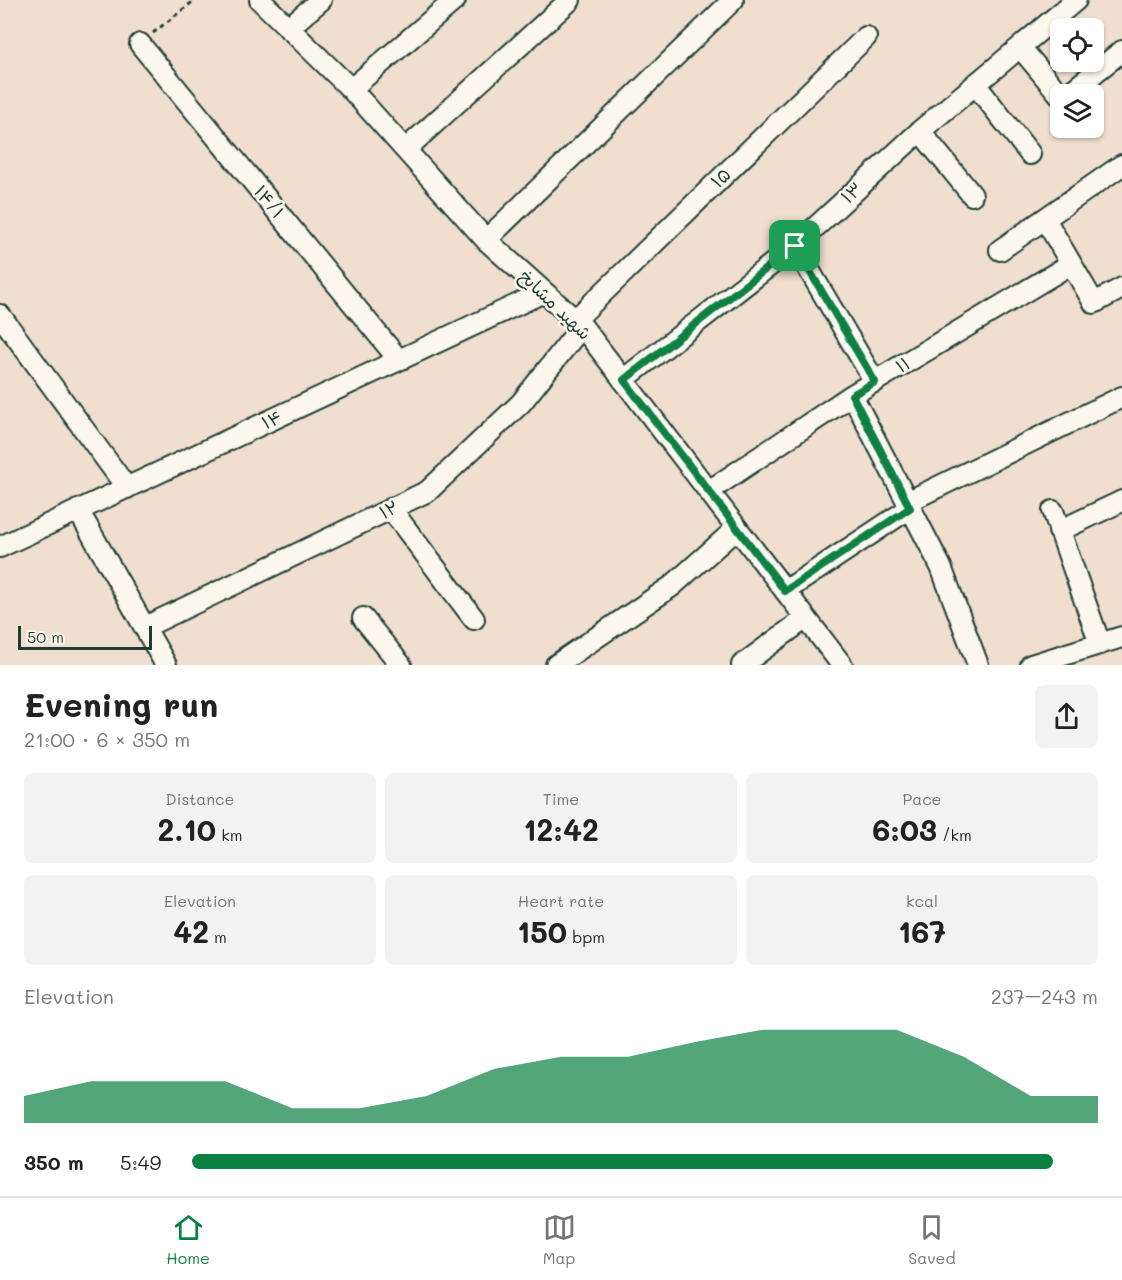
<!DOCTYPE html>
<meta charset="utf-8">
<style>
body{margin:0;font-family:Mali,"Playpen Sans Arabic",sans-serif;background:#f2f2f2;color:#222;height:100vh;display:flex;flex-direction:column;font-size:22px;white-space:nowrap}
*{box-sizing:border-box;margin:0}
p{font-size:20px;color:#767676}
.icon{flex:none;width:33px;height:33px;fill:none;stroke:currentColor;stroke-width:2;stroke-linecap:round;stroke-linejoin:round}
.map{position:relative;height:665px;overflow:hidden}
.details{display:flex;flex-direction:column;background:#fff;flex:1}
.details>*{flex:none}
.controls{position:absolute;left:1050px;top:18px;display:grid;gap:12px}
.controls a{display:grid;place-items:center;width:54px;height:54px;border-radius:9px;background:#fff;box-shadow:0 2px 4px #0004;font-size:30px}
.scale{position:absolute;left:18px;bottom:15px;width:134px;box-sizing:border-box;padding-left:6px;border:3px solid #1f3d34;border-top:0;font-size:16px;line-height:21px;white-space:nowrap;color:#1f3d34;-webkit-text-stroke:4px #fbf7ec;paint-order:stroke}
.pin{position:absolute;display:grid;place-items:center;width:51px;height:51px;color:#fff;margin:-26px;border-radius:12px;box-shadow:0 3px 9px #0006}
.round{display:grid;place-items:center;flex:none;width:63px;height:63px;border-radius:9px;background:#f2f2f2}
.headline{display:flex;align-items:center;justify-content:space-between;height:102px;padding:0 24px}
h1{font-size:33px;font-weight:700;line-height:45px}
.metrics{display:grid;grid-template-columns:repeat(3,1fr);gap:9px;height:102px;padding:6px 24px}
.metrics div{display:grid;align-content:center;border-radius:9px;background:#f2f2f2;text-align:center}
.metrics b{font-size:30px;font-weight:700}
.metrics small{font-size:16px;font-weight:400}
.metrics p{font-size:16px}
.chart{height:168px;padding:12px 24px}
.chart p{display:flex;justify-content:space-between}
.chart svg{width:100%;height:108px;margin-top:6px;fill:#0b8043;opacity:.7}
ul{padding:0 24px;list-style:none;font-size:20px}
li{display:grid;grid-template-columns:96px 72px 1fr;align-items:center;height:45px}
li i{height:15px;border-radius:8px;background:#0b8043}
.tabs{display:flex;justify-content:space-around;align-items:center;height:84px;border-top:2px solid #e0e0e0;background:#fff;font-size:16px;color:#767676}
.tabs a{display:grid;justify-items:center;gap:3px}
.tabs .selected{color:#0b8043}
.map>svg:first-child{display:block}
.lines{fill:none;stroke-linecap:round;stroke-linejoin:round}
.minor-casing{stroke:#1f3d34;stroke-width:24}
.path{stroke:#1f3d34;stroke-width:3;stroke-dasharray:4.5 4.5;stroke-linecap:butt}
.minor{stroke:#fbf7ec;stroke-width:20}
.route-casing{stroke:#fff;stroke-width:12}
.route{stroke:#0b8043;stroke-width:8}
.labels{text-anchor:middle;stroke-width:5;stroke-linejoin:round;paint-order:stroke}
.street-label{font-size:18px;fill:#1f3d34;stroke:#fbf7ec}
</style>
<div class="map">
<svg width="1122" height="665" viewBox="0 0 1122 665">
<rect width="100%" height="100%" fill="#f0dfcf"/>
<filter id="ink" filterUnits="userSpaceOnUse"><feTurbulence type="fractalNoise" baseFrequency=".0167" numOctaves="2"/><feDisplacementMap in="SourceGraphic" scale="12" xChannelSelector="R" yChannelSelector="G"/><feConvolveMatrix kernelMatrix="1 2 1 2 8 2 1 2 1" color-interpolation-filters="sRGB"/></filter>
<g filter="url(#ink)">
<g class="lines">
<defs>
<path id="minor" d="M260,0L351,89L486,240L582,326L842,665
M288,28L321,0
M140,44L399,360
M1020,47L1060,95
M975,84L1030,154
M351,89L455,0
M1068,94L1122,51
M920,131L972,195
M406,149L570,0
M1045,219L1094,303L1122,288
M486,240L733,0
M795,246L875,382
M1000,250L1122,165
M0,315L127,488
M575,320L866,37
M623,380L795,246L920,131L1076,0
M852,395L941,567L978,665
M709,491L852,395L1071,264
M907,502L1122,397
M391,509L474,619
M78,510L166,665
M1053,511L1100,644
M1059,531L1122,501
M0,547L544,292
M785,591L910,508
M363,618L401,665
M145,627L428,491L521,403L582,326
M556,665L672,586L737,528
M742,665L806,618
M1031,665L1122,637"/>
</defs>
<use href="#minor" class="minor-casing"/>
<path class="path" d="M153,33L195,0"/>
<use href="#minor" class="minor"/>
</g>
</g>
<g class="lines" filter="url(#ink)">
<defs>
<path id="route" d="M795,246L875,382L852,395L910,508L785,591L624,380Z"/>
</defs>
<use href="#route" class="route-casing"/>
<use href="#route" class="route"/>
</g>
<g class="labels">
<g class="street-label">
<text transform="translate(721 178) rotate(-44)" y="6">۱۵</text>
<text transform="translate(852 193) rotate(-42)" y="6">۱۳</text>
<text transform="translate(269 202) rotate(51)" y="6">۱۴/۱</text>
<text transform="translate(555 305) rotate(44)" y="6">شهید مشایخ</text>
<text transform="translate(903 365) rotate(-31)" y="6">۱۱</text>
<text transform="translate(272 420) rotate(-25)" y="6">۱۴</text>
<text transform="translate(389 510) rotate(-26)" y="6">۱۲</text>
</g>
</g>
</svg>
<div class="controls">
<a><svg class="icon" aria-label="locate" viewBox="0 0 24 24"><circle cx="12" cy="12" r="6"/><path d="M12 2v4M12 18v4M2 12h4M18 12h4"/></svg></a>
<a><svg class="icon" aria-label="layers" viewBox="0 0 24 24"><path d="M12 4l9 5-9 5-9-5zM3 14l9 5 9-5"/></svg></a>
</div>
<div class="scale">50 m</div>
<div class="pin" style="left:795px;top:246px;background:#1e9e55"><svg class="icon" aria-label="arrive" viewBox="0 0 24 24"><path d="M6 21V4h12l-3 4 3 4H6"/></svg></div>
</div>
<section class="details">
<div class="headline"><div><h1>Evening run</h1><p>21:00 · 6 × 350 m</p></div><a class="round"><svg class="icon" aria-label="share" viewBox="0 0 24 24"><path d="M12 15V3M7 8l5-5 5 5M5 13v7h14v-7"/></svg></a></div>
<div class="metrics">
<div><p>Distance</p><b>2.10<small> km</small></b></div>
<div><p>Time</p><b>12:42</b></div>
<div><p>Pace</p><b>6:03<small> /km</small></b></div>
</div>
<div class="metrics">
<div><p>Elevation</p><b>42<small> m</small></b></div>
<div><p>Heart rate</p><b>150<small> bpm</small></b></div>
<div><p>kcal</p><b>167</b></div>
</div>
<div class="chart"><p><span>Elevation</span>237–243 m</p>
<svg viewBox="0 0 160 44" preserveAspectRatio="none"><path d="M0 44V33L10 27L20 27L30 27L40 38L50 38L60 33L70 22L80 17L90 17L100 11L110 6L120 6L130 6L140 17L150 33L160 33V44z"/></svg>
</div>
<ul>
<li><b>350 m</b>5:49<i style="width:95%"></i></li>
</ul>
</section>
<nav class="tabs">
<a class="selected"><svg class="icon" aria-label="home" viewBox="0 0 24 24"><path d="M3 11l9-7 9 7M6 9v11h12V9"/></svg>Home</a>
<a><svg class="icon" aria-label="map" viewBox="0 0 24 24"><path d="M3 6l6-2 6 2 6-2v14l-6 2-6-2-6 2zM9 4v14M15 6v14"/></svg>Map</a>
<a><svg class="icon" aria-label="saved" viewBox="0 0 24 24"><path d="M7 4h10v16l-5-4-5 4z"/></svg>Saved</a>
</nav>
